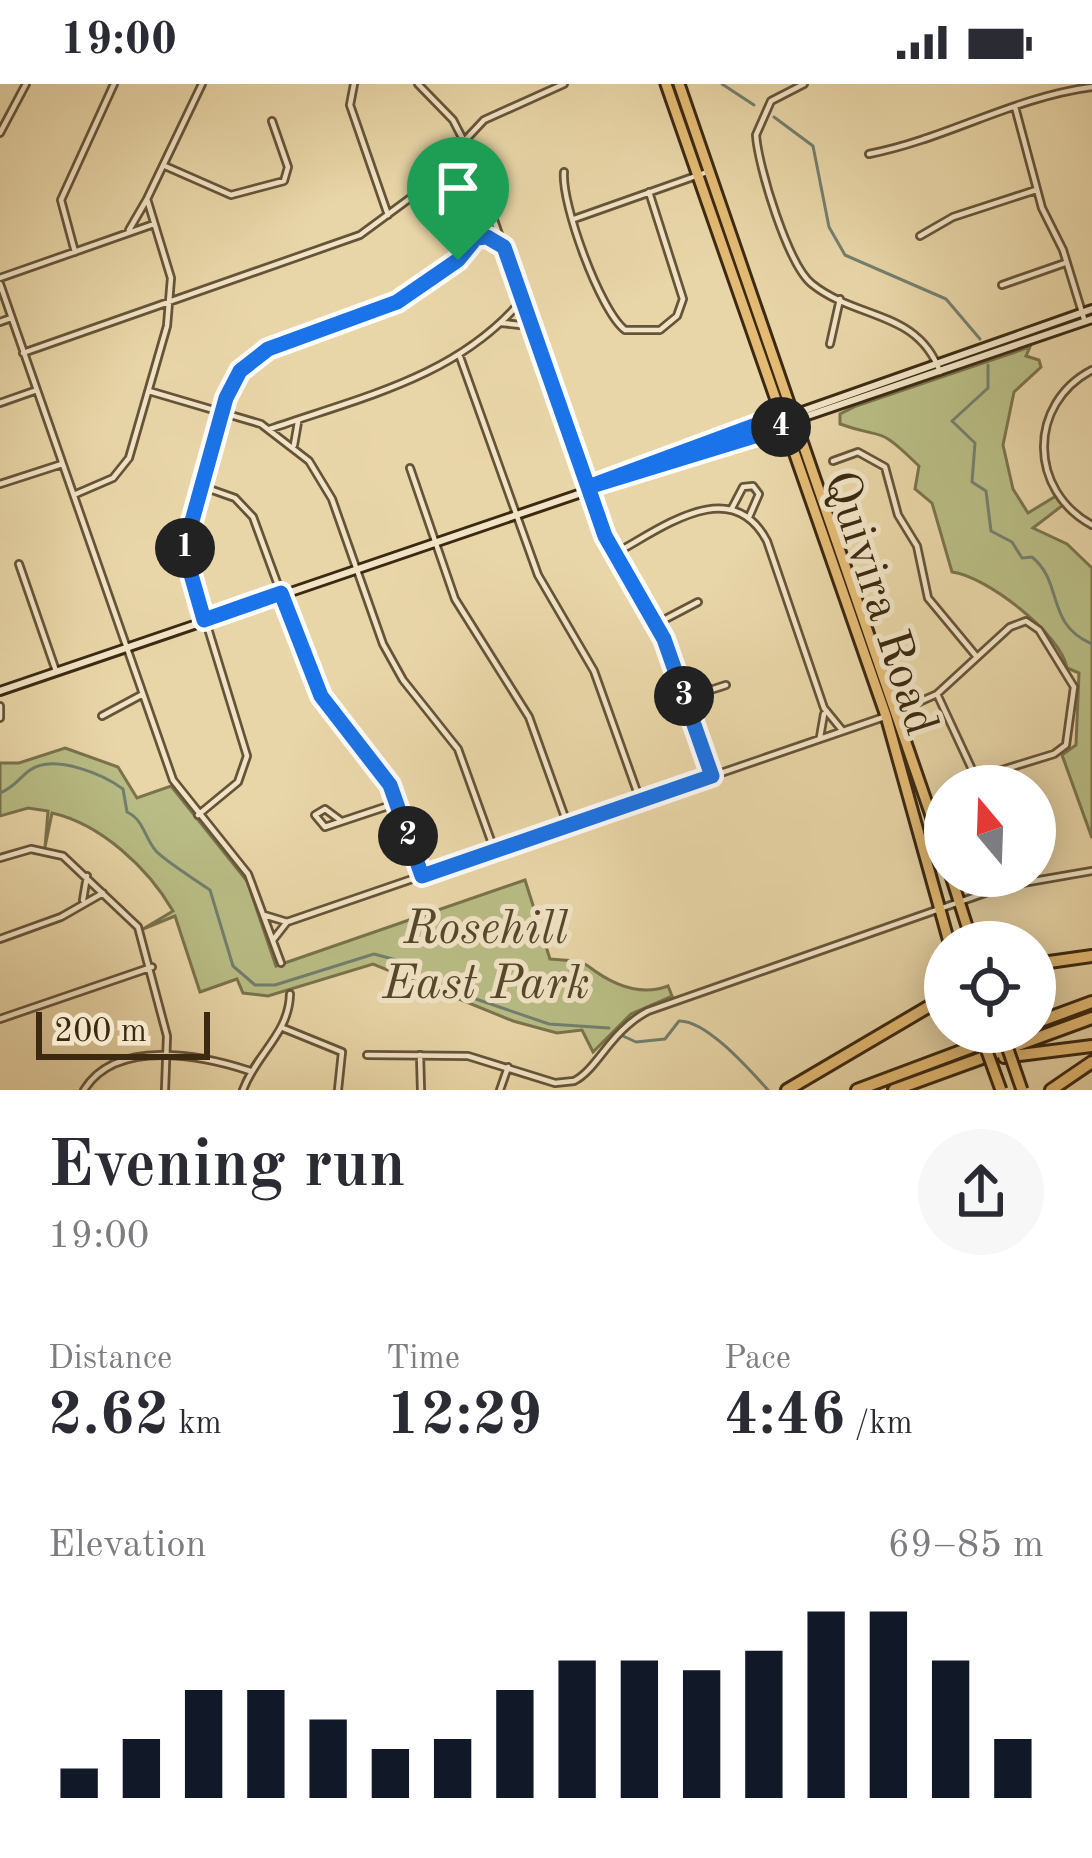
<!DOCTYPE html>
<meta charset="utf-8">
<style>
body{margin:0;font-family:"Old Standard TT",serif;background:#f7f7f7;color:#2b2b33;height:100vh;display:flex;flex-direction:column;font-size:45px;white-space:nowrap}
*{box-sizing:border-box;margin:0}
p{font-size:39px;color:#7c7c81}
.icon{flex:none;width:66px;height:66px;fill:none;stroke:currentColor;stroke-width:2;stroke-linecap:round;stroke-linejoin:round}
.map{position:relative;height:1006px;overflow:hidden}
.panel{display:flex;flex-direction:column;background:#fff;flex:1}
.panel>*{flex:none}
.needle{width:78px;rotate:341deg}
.buttons{position:absolute;left:924px;top:681px;display:grid;gap:24px}
.buttons a{display:grid;place-items:center;width:132px;height:132px;border-radius:50%;background:#fff;box-shadow:0 6px 30px #0003;font-size:60px}
.scale{position:absolute;left:36px;bottom:30px;width:174px;box-sizing:border-box;padding-left:12px;border:6px solid #3b2912;border-top:0;font-size:33px;line-height:42px;white-space:nowrap;color:#3b2912;-webkit-text-stroke:9px #f1e4c6;paint-order:stroke}
.pin{position:absolute;display:grid;place-items:center;width:102px;height:102px;color:#fff;margin:-123px -51px;border-radius:50% 50% 50% 0;rotate:-45deg;box-shadow:0 0 12px #0007}
.pin .icon{rotate:45deg}
.km{position:absolute;width:60px;height:60px;margin:-30px;border-radius:50%;background:#222;color:#fff;font-size:33px;line-height:60px;text-align:center}
.round{display:grid;place-items:center;flex:none;width:126px;height:126px;border-radius:63px;background:#f7f7f7}
.summary{display:flex;align-items:center;justify-content:space-between;height:204px;padding:0 48px}
h1{font-size:66px;font-weight:700;line-height:90px}
.metrics{display:grid;grid-template-columns:repeat(3,1fr);gap:18px;height:204px;padding:12px 48px}
.metrics div{display:grid;align-content:center}
.metrics b{font-size:60px;font-weight:700}
.metrics small{font-size:33px;font-weight:400}
.metrics p{font-size:33px}
.chart{height:336px;padding:24px 48px}
.chart p{display:flex;justify-content:space-between}
.chart svg{width:100%;height:216px;margin-top:12px;stroke:#111827;stroke-width:6}
.status{display:flex;justify-content:space-between;align-items:center;height:84px;padding:0 60px;background:#fff;direction:ltr}
.status svg{height:33px;fill:currentColor}
.map>svg:first-child{display:block}
.green{fill:#b9bd85;stroke:#7a734c;stroke-width:3}
.lines{fill:none;stroke-linecap:round;stroke-linejoin:round}
.stream{stroke:#727f6e;stroke-width:3}
.street-casing{stroke:#665438;stroke-width:10}
.secondary-casing{stroke:#3b2912;stroke-width:12}
.primary-casing{stroke:#3b2912;stroke-width:15}
.highway-casing{stroke:#3b2912;stroke-width:16}
.street{stroke:#f1e4c6;stroke-width:4.5}
.secondary{stroke:#f1e4c6;stroke-width:6}
.primary{stroke:#e4bb74;stroke-width:9}
.highway{stroke:#e4bb74;stroke-width:10}
.primary-bridge-casing{stroke:#3b2912;stroke-width:15;stroke-linecap:butt}
.primary-bridge{stroke:#e4bb74;stroke-width:9}
.route-casing{stroke:#fff;stroke-width:24}
.route{stroke:#1a73e8;stroke-width:15}
.labels{text-anchor:middle;stroke-width:10;stroke-linejoin:round;paint-order:stroke}
.street-label{font-size:48px;fill:#3b2912;stroke:#f1e4c6}
.park-label{font-size:48px;font-style:italic;fill:#544729;stroke:#f1e4c6}
</style>
<div class="status"><b>19:00</b><svg viewBox="0 0 49 12"><path d="M0 12V9h3v3zM5 12V6h3v6zM10 12V3h3v9zM15 12V0h3v12zM26 1h20v11H26zM47 4h2v5h-2z"/></svg></div>
<div class="map">
<svg width="1092" height="1006" viewBox="0 0 1092 1006">
<rect width="100%" height="100%" fill="#e9d6a8"/>
<filter id="stains"><feTurbulence type="fractalNoise" baseFrequency=".00167" numOctaves="4"/><feColorMatrix values="0 0 0 0 .2 0 0 0 0 .09 0 0 0 0 .02 0 0 0 .5 -.17"/></filter>
<radialGradient id="worn" r=".72"><stop offset=".6" stop-color="#630" stop-opacity="0"/><stop offset="1" stop-color="#630" stop-opacity=".3"/></radialGradient>
<path class="green" d="M1030,263L1026,272L1039,276L1041,283L1014,308L1003,361L1013,405L1028,429L1056,412L1063,421L1033,444L1067,460L1092,484V754L1062,671L1076,661L1079,589L1067,584C1061,550 986,492 952,488L932,419L915,405L919,382C875,339 887,357 840,340V330L856,322Z
M65,664L118,683L137,714L171,702L247,797L276,882L525,796L550,875C561,876 580,876 588,882C610,899 639,913 668,902L672,912L631,930L593,968L582,946L557,949L513,937L373,880L268,912L243,909L237,895L200,908L175,832L143,845L173,827C148,784 101,740 52,729L45,763L48,727L28,724L0,732V679H19Z"/>
<g class="lines">
<path class="stream" d="M722,0L754,21
M774,33L813,62L829,143L845,171L946,215L980,255
M988,281V304L952,337L975,359L972,398L986,407L991,447L1012,458L1022,474L1032,473C1064,499 1045,540 1092,560
M0,709C15,703 19,694 30,686C54,669 104,691 123,705L127,728C144,736 144,753 156,767C163,775 198,798 210,806L233,882L255,901H275L374,870L400,877L432,900L549,940L609,944
M623,952L636,958L665,955L679,937C706,936 749,985 768,1006"/>
<defs>
<path id="street" d="M354,0L350,21L388,131
M418,0L453,36L472,73L603,448L664,555L712,691
M804,0L771,17L756,51C758,82 788,181 812,200C857,236 918,226 940,288
M1015,23L1042,124L1063,166L1085,238
M0,49L26,0
M869,70C946,55 1014,13 1092,3
M165,82L231,111L284,97L288,83L272,37
M564,88C561,119 600,227 625,246
M574,135L710,87
M129,146L147,115
M920,152L953,133L1036,106
M476,154L487,153L504,163
M75,168L61,116L114,0
M0,194L154,140
M0,200L173,696L248,790L281,879
M1002,201L1065,179
M0,238L11,234
M502,239L530,242
M625,246H660L677,232L683,215L649,108
M830,260L840,215
M23,269L360,151L413,112L484,36L564,0
M460,273L538,491L594,587L640,716
M1092,286C1027,320 1029,407 1092,441
M149,307L261,340L309,377L332,415L383,560L403,596L458,665L494,765
M0,319L37,306
M270,345C362,313 457,293 522,216
M294,361L298,338
M833,377L858,368L885,383L898,431L917,462L928,514L977,573
M410,384L455,515L529,633L567,739
M0,400L62,380
M201,402L235,414L253,433L312,594L334,633L390,701L422,791
M76,410L113,394L129,374L167,242L171,194L147,115L202,0
M732,424L743,403L753,402L759,410L749,433
M614,470C661,445 731,389 767,457L824,624L842,646
M19,480L56,587
M656,540L698,518
M686,614L726,601
M0,622V634
M895,629L937,610L1010,543L1026,537L1039,546L1074,603L1066,661L1054,670L976,694L937,610
M102,632L143,610
M820,653L824,630
M198,731L238,698L247,672L184,466L232,299L268,265L417,208L457,176L493,131
M340,736L325,725L315,731L325,743L397,719
M0,774L31,765L63,772L138,843L167,952L165,1006
M83,816L87,792
M264,831L287,838
M0,855L61,833L103,809
M273,856L287,838L884,633
M0,935L152,883
M283,944L342,968L338,1006
M367,971L468,972L555,999L574,997
M420,971L421,1006
M574,997C597,986 610,947 648,927L1005,802L1092,787
M84,1006C116,954 202,971 250,987
M243,1006C256,970 289,950 290,910
M500,1006L508,983"/>
<path id="secondary" d="M666,375L1092,225
M0,607L1092,235"/>
<path id="primary" d="M666,0L886,632L949,858
M679,0L945,772
M951,792L972,858"/>
<path id="highway" d="M1035,880L1092,872
M1035,939L1092,918
M1004,973L1092,962
M787,1006L945,913
M857,1006L1012,948
M894,1006L1092,934
M1051,1006L1092,978"/>
</defs>
<use href="#street" class="street-casing"/>
<use href="#secondary" class="secondary-casing"/>
<use href="#primary" class="primary-casing"/>
<use href="#highway" class="highway-casing"/>
<use href="#street" class="street"/>
<use href="#secondary" class="secondary"/>
<use href="#primary" class="primary"/>
<use href="#highway" class="highway"/>
<defs>
<path id="primary-bridge" d="M980,948L1001,1006
M1002,948L1022,1006"/>
</defs>
<use href="#primary-bridge" class="primary-bridge-casing"/>
<use href="#primary-bridge" class="primary-bridge"/>
</g>
<g class="lines">
<defs>
<path id="route" d="M458,176L397,218L268,265L240,287L226,314L184,466L204,536L281,509L321,612L390,701L422,792L712,692L664,555L605,452L588,403L787,342L783,331L588,403L504,163L487,153L476,154L458,176"/>
</defs>
<use href="#route" class="route-casing"/>
<use href="#route" class="route"/>
</g>
<g class="labels">
<g class="street-label">
<text transform="translate(883 518) rotate(72)" y="17">Quivira Road</text>
</g>
<g class="park-label">
<text x="486" y="859">Rosehill<tspan x="486" dy="55">East Park</tspan></text>
</g>
</g>
<rect width="100%" height="100%" filter="url(#stains)"/>
<rect width="100%" height="100%" fill="url(#worn)"/>
</svg>
<div class="buttons">
<a><svg class="needle" viewBox="-14 -14 28 28"><path d="M0-13l5 13h-10z" fill="#e53935"/><path d="M0 13l5-13h-10z" fill="#7c7c81"/></svg></a>
<a><svg class="icon" aria-label="locate" viewBox="0 0 24 24"><circle cx="12" cy="12" r="6"/><path d="M12 2v4M12 18v4M2 12h4M18 12h4"/></svg></a>
</div>
<div class="scale">200 m</div>
<div class="pin" style="left:458px;top:176px;background:#1e9e55"><svg class="icon" aria-label="arrive" viewBox="0 0 24 24"><path d="M6 21V4h12l-3 4 3 4H6"/></svg></div>
<b class="km" style="left:185px;top:464px">1</b>
<b class="km" style="left:408px;top:752px">2</b>
<b class="km" style="left:684px;top:612px">3</b>
<b class="km" style="left:781px;top:343px">4</b>
</div>
<section class="panel">
<div class="summary"><div><h1>Evening run</h1><p>19:00</p></div><a class="round"><svg class="icon" aria-label="share" viewBox="0 0 24 24"><path d="M12 15V3M7 8l5-5 5 5M5 13v7h14v-7"/></svg></a></div>
<div class="metrics">
<div><p>Distance</p><b>2.62<small> km</small></b></div>
<div><p>Time</p><b>12:29</b></div>
<div><p>Pace</p><b>4:46<small> /km</small></b></div>
</div>
<div class="chart"><p><span>Elevation</span>69–85 m</p>
<svg viewBox="0 0 160 44" preserveAspectRatio="none"><path d="M5 44V38M15 44V32M25 44V22M35 44V22M45 44V28M55 44V34M65 44V32M75 44V22M85 44V16M95 44V16M105 44V18M115 44V14M125 44V6M135 44V6M145 44V16M155 44V32"/></svg>
</div>
</section>
